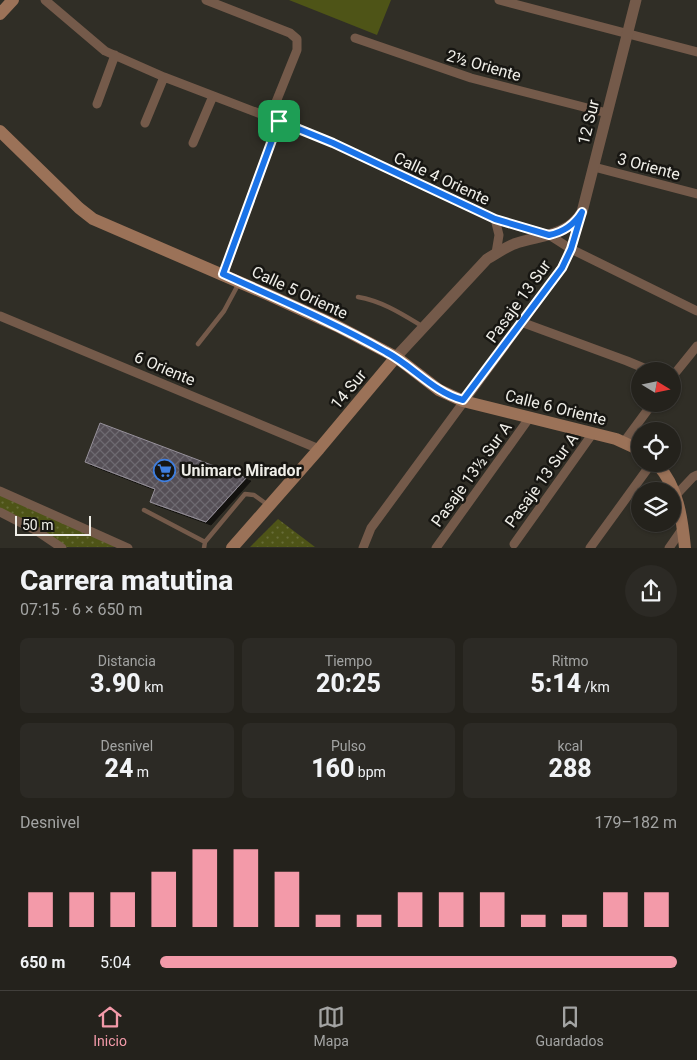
<!DOCTYPE html>
<html lang="es">
<meta charset="utf-8">
<style>
body{margin:0;font-family:Roboto,sans-serif;background:#2c2a25;color:#f1f3f6;height:100vh;display:flex;flex-direction:column;font-size:19px;white-space:nowrap}
*{box-sizing:border-box;margin:0}
p{font-size:16px;color:#a3a4a3}
.icon{flex:none;width:28px;height:28px;fill:none;stroke:currentColor;stroke-width:2;stroke-linecap:round;stroke-linejoin:round}
.map{position:relative;height:548px;overflow:hidden}
.sheet{display:flex;flex-direction:column;background:#24221c;flex:1}
.sheet>*{flex:none}
.needle{width:32px;rotate:100deg}
.buttons{position:absolute;left:631px;top:362px;display:grid;gap:10px}
.buttons a{display:grid;place-items:center;width:50px;height:50px;border-radius:50%;background:#24221c;box-shadow:0 1px 4px #0004,0 0 0 1px #413f3b;font-size:25px}
.scale{position:absolute;left:15px;bottom:12px;width:76px;box-sizing:border-box;padding-left:5px;border:2px solid #efeee8;border-top:0;font-size:14px;line-height:18px;white-space:nowrap;color:#efeee8;-webkit-text-stroke:4px #171612;paint-order:stroke}
.pin{position:absolute;display:grid;place-items:center;width:42px;height:42px;color:#fff;margin:-21px;border-radius:10px;box-shadow:0 2px 8px #0006}
.round{display:grid;place-items:center;flex:none;width:52px;height:52px;border-radius:26px;background:#2c2a25}
.headline{display:flex;align-items:center;justify-content:space-between;height:85px;padding:0 20px}
h1{font-size:28px;font-weight:800;line-height:38px}
.stats{display:grid;grid-template-columns:repeat(3,1fr);gap:8px;height:85px;padding:5px 20px}
.stats div{display:grid;align-content:center;border-radius:8px;background:#2c2a25;text-align:center}
.stats b{font-size:25px;font-weight:800}
.stats small{font-size:14px;font-weight:400}
.stats p{font-size:14px}
.chart{height:140px;padding:10px 20px}
.chart p{display:flex;justify-content:space-between}
.chart svg{width:100%;height:90px;margin-top:5px;stroke:#f39aa9;stroke-width:6}
ul{padding:0 20px;list-style:none;font-size:16px}
li{display:grid;grid-template-columns:80px 60px 1fr;align-items:center;height:38px}
li i{height:12px;border-radius:6px;background:#f39aa9}
.tabs{display:flex;justify-content:space-around;align-items:center;height:70px;border-top:1px solid #413f3b;background:#24221c;font-size:14px;color:#a3a4a3}
.tabs a{display:grid;justify-items:center;gap:2px}
.tabs .selected{color:#f39aa9}
.map>svg:first-child{display:block}
.grass{fill:url(#grass-dots)}
.garden{fill:#4e5417}
.building{fill:url(#building-cross-hatch);stroke:#97919a;filter:url(#shadow)}
.lines{fill:none;stroke-linecap:round;stroke-linejoin:round}
.service{stroke:#745a4a;stroke-width:4.5}
.minor{stroke:#745a4a;stroke-width:9}
.tertiary{stroke:#745a4a;stroke-width:11}
.secondary{stroke:#9b7258;stroke-width:12}
.route-casing{stroke:#fff;stroke-width:10}
.route{stroke:#1a73e8;stroke-width:6}
.labels{text-anchor:middle;stroke-width:5;stroke-linejoin:round;paint-order:stroke}
.street-label{font-size:16px;fill:#efeee8;stroke:#171612}
.poi-label{font-size:16px;font-weight:bold;fill:#efeee8;stroke:#171612;text-anchor:start}
</style>
<div class="map">
<svg width="697" height="548" viewBox="0 0 697 548">
<defs>
<pattern id="grass-dots" width="8" height="8" patternUnits="userSpaceOnUse" patternTransform="scale(1.25)"><rect width="8" height="8" fill="#4e5417"/><path d="M2 2h.1M6 6h.1" fill="none" stroke="#686d39" stroke-width="1.8" stroke-linecap="round"/></pattern>
<pattern id="building-cross-hatch" width="8" height="8" patternUnits="userSpaceOnUse" patternTransform="scale(1.25)"><rect width="8" height="8" fill="#544f57"/><path d="M0 0l8 8M0 8l8-8" fill="none" stroke="#6d696f"/></pattern>
<filter id="shadow"><feDropShadow dx="5" dy="3" stdDeviation="0" flood-color="#0009"/></filter>
</defs>
<rect width="100%" height="100%" fill="#302e26"/>
<path class="grass" d="M0,495L121,547H65L0,510Z
M278,519L315,547H250Z"/>
<path class="garden" d="M289,0H391L377,35Z"/>
<path class="building" d="M100,423L246,478L206,522L150,502L155,489L85,462Z"/>
<g class="lines">
<path class="service" d="M358,297C382,301 402,314 422,326
M198,344L224,311L239,283
M144,510L205,542
M204,548L205,542L245,494L254,495L268,505"/>
<path class="minor" d="M45,0L105,51L164,77L279,121L333,143L495,219L549,235L571,249L697,311
M206,0L290,33L297,39V50L270,117
M499,0L697,52
M355,38L471,78L607,113
M97,104L115,55
M145,123L164,77
M193,143L213,96
M594,167L697,194
M495,219L499,235L496,253
M223,275L279,121
M0,316L319,449
M521,322L627,361L651,371
M672,377L697,346
M624,442L652,404
M0,491L128,548
M676,495L693,477L697,475
M0,512L37,531L62,548
M514,544L593,433
M363,548L371,528L562,268L571,249L581,215
M436,548L530,417
M590,548L651,464
M669,548L683,528"/>
<path class="tertiary" d="M396,357L487,259C496,254 504,248 514,244C539,235 567,237 582,212L636,0"/>
<path class="secondary" d="M0,14L13,0
M0,131L79,208L93,219L269,295L337,326L396,357L439,390L463,401L616,439L640,450
M657,464C678,487 682,517 685,548
M232,548L319,449L396,357"/>
</g>
<g class="lines">
<defs>
<path id="route" d="M279,121L333,143L495,219L549,235C564,232 574,225 582,212L571,249L562,268L463,400C433,392 413,366 386,352C333,322 278,299 223,274Z"/>
</defs>
<use href="#route" class="route-casing"/>
<use href="#route" class="route"/>
</g>
<defs>
<symbol id="supermarket-ring" viewBox="-11 -11 22 22"><circle r="9.5" fill="#171612" stroke="#3f7fe0" stroke-width="1.5"/><path d="M-6-5.5h2.5l.6 2H6L4.5 2H-2.5L-4.4-4H-6ZM-1.5 3.2a1.3 1.3 0 1 0 .1 0ZM3 3.2a1.3 1.3 0 1 0 .1 0Z" fill="#3f7fe0"/></symbol>
</defs>
<g fill-rule="evenodd">
<use href="#supermarket-ring" x="152" y="458" width="25" height="25"/>
</g>
<g class="labels">
<g class="street-label">
<text transform="translate(484 65) rotate(16)" y="6">2½ Oriente</text>
<text transform="translate(588 122) rotate(-76)" y="6">12 Sur</text>
<text transform="translate(649 166) rotate(15)" y="6">3 Oriente</text>
<text transform="translate(442 178) rotate(25)" y="6">Calle 4 Oriente</text>
<text transform="translate(300 292) rotate(25)" y="6">Calle 5 Oriente</text>
<text transform="translate(518 301) rotate(-54)" y="6">Pasaje 13 Sur</text>
<text transform="translate(165 368) rotate(23)" y="6">6 Oriente</text>
<text transform="translate(348 389) rotate(-50)" y="6">14 Sur</text>
<text transform="translate(556 407) rotate(14)" y="6">Calle 6 Oriente</text>
<text transform="translate(471 474) rotate(-54)" y="6">Pasaje 13½ Sur A</text>
<text transform="translate(541 480) rotate(-54)" y="6">Pasaje 13 Sur A</text>
</g>
<g class="poi-label">
<text x="181" y="476">Unimarc Mirador</text>
</g>
</g>
</svg>
<div class="buttons">
<a><svg class="needle" viewBox="-14 -14 28 28"><path d="M0-13l5 13h-10z" fill="#e53935"/><path d="M0 13l5-13h-10z" fill="#a3a4a3"/></svg></a>
<a><svg class="icon" aria-label="locate" viewBox="0 0 24 24"><circle cx="12" cy="12" r="6"/><path d="M12 2v4M12 18v4M2 12h4M18 12h4"/></svg></a>
<a><svg class="icon" aria-label="layers" viewBox="0 0 24 24"><path d="M12 4l9 5-9 5-9-5zM3 14l9 5 9-5"/></svg></a>
</div>
<div class="scale">50 m</div>
<div class="pin" style="left:279px;top:121px;background:#1e9e55"><svg class="icon" aria-label="arrive" viewBox="0 0 24 24"><path d="M6 21V4h12l-3 4 3 4H6"/></svg></div>
</div>
<section class="sheet">
<div class="headline"><div><h1>Carrera matutina</h1><p>07:15 · 6 × 650 m</p></div><a class="round"><svg class="icon" aria-label="share" viewBox="0 0 24 24"><path d="M12 15V3M7 8l5-5 5 5M5 13v7h14v-7"/></svg></a></div>
<div class="stats">
<div><p>Distancia</p><b>3.90<small> km</small></b></div>
<div><p>Tiempo</p><b>20:25</b></div>
<div><p>Ritmo</p><b>5:14<small> /km</small></b></div>
</div>
<div class="stats">
<div><p>Desnivel</p><b>24<small> m</small></b></div>
<div><p>Pulso</p><b>160<small> bpm</small></b></div>
<div><p>kcal</p><b>288</b></div>
</div>
<div class="chart"><p><span>Desnivel</span>179–182 m</p>
<svg viewBox="0 0 160 44" preserveAspectRatio="none"><path d="M5 44V27M15 44V27M25 44V27M35 44V17M45 44V6M55 44V6M65 44V17M75 44V38M85 44V38M95 44V27M105 44V27M115 44V27M125 44V38M135 44V38M145 44V27M155 44V27"/></svg>
</div>
<ul>
<li><b>650 m</b>5:04<i style="width:100%"></i></li>
</ul>
</section>
<nav class="tabs">
<a class="selected"><svg class="icon" aria-label="home" viewBox="0 0 24 24"><path d="M3 11l9-7 9 7M6 9v11h12V9"/></svg>Inicio</a>
<a><svg class="icon" aria-label="map" viewBox="0 0 24 24"><path d="M3 6l6-2 6 2 6-2v14l-6 2-6-2-6 2zM9 4v14M15 6v14"/></svg>Mapa</a>
<a><svg class="icon" aria-label="saved" viewBox="0 0 24 24"><path d="M7 4h10v16l-5-4-5 4z"/></svg>Guardados</a>
</nav>
